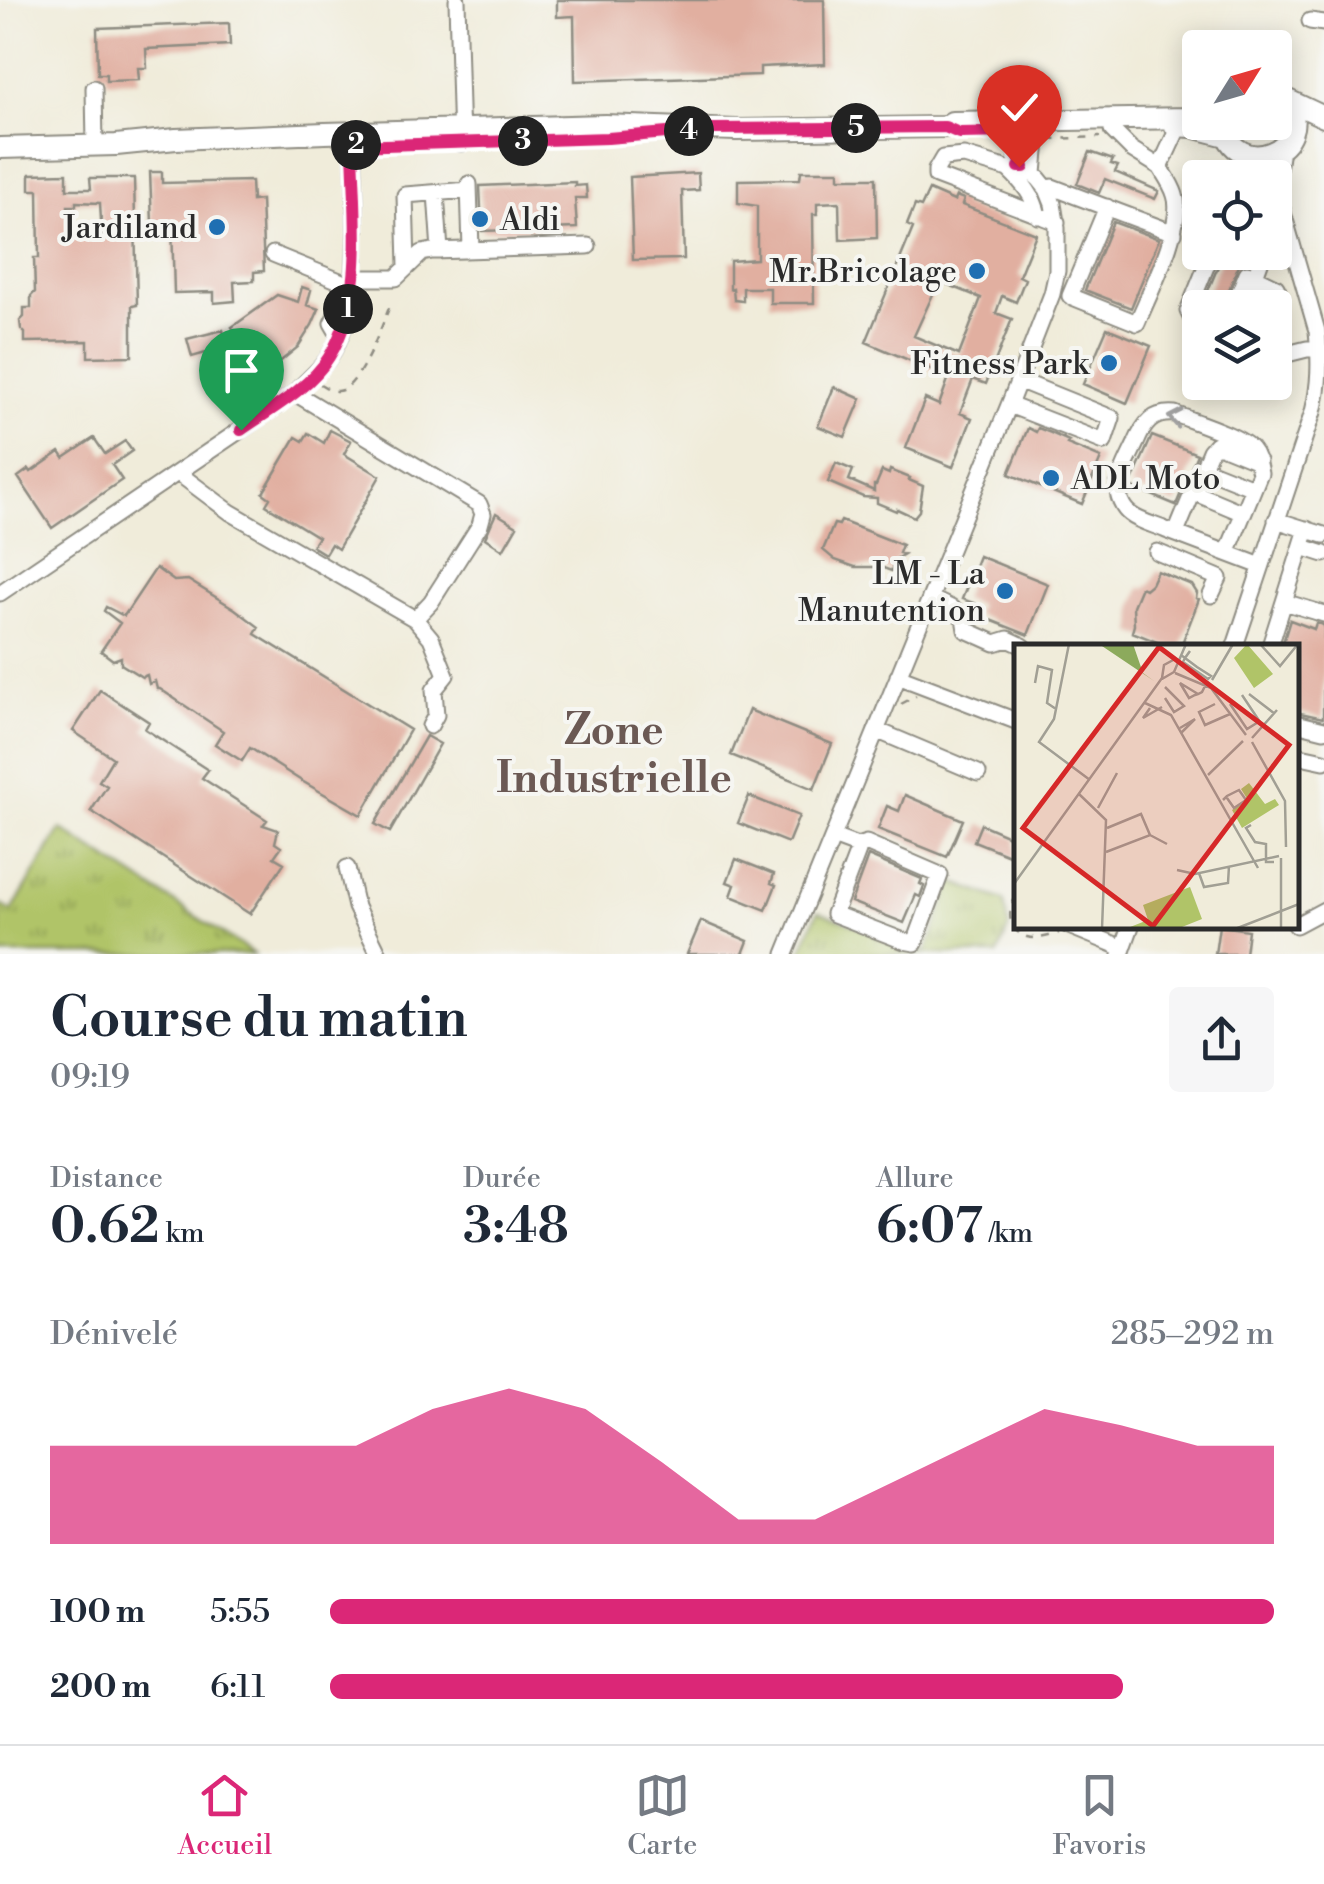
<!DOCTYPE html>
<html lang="fr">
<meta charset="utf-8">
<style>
body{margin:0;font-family:"Libre Bodoni",serif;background:#f6f6f7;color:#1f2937;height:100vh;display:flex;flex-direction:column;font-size:38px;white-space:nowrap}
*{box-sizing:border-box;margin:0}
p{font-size:32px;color:#747a83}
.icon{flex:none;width:55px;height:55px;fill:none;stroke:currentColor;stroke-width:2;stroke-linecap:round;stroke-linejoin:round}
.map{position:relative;height:954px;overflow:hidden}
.drawer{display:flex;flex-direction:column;background:#fff;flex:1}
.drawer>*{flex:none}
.needle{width:65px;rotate:53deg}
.controls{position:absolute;left:1182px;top:30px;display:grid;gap:20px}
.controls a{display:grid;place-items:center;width:110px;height:110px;border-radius:10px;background:#fff;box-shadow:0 5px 25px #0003;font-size:50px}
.pin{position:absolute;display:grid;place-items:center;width:85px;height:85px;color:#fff;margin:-102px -42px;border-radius:50% 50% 50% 0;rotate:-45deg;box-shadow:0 0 10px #0007}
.pin .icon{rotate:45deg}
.km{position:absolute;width:50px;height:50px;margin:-25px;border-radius:50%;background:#222;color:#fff;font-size:28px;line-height:50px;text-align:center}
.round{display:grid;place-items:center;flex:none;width:105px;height:105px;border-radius:10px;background:#f6f6f7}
.overview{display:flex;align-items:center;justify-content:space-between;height:170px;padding:0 50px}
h1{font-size:55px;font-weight:600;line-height:75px}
.metrics{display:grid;grid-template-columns:repeat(3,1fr);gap:15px;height:170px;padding:10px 50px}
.metrics div{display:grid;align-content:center}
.metrics b{font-size:50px;font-weight:600}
.metrics small{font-size:28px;font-weight:400}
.metrics p{font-size:28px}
.chart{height:280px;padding:20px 50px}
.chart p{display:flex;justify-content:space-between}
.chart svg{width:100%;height:180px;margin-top:10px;fill:#db2777;opacity:.7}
ul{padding:0 50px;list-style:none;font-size:32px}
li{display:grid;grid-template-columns:160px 120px 1fr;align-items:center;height:75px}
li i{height:25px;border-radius:12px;background:#db2777}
.menu{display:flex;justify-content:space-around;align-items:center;height:140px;border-top:2px solid #e0e1e3;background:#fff;font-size:28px;color:#747a83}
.menu a{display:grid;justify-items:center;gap:5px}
.menu .current{color:#db2777}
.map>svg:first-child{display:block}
.grass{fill:url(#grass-tufts);stroke:#6e784a;stroke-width:2.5}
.building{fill:#e1afa0;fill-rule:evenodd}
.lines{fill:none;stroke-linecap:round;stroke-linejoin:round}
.minor-casing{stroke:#8e8c82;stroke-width:19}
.major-casing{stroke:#8e8c82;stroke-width:24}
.path{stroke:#8e8c82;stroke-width:2.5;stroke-dasharray:8 8;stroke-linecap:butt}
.minor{stroke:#fff;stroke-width:15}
.major{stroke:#fff;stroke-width:20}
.oneway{stroke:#a0a0a0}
.route-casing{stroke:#fff;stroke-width:20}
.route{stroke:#db2777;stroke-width:12}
.poi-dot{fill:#1f6fb2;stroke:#f6f6f2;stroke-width:4}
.labels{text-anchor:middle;stroke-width:8;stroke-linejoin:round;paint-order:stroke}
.poi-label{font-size:32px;fill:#2b2b2b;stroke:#f6f6f2;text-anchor:end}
.district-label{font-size:42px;font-weight:bold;fill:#6b5954;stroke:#f6f6f2}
.inset-road{fill:none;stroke:#a19f94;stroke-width:2.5}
.view{fill:#d62828;fill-opacity:0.15;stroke:#d62828;stroke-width:5}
.inset-edge{fill:none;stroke:#2b2b2b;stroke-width:5}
</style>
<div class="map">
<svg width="1324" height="954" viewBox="0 0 1324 954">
<defs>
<pattern id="grass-tufts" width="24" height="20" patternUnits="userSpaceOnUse" patternTransform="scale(2.5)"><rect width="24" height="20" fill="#b0c468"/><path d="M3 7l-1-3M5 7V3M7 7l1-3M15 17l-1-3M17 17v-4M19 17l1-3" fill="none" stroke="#8f9f56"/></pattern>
</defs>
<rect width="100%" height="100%" fill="#f6f6f2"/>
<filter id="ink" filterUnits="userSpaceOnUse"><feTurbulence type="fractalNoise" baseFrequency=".01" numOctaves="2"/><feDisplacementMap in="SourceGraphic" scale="20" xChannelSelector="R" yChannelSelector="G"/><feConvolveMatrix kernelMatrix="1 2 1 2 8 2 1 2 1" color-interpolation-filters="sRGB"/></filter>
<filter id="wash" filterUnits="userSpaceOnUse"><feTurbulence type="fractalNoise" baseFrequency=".0048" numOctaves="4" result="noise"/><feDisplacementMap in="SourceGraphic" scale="40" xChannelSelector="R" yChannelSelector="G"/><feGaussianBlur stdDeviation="2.25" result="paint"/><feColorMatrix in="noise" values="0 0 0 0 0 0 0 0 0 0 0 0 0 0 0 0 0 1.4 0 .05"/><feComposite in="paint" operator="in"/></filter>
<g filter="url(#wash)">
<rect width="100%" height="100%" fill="#f0ecda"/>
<path class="grass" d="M61,829L254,954H0V904L12,911Z
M952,882L1004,901L1009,927L998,954H800L818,911L926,952Z"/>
<g id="blocks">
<path class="building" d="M557,0H824L825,64L760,67V75L575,81L574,16L557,17Z
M229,23L230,45L146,49L147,68H138L139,80L106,81V74H98L97,28Z
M1090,152L1113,160L1111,164L1118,166L1115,172L1159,191L1155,199L1105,179L1099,193L1077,184Z
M801,171H839V178H876L877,238L840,240L839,202L817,203V214H813L814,303H770V288H743V301L734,300L733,288L730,289V261L757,259V206L738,203V180L800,179Z
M150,172H162V183L251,181L252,201L261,200L264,271L254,272V281L234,282L235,301L214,303V292L174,293L172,224H152Z
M67,173V189H91L90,178H134L137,305L132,306V356L88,357V341L25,342V333L21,329L20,321L24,317V308H31V296L35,292L34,258H39L38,190H30V174ZM76,202L100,203L102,238H69L68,206H76Z
M698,173L699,190L682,191L684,259L633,260L630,177Z
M575,182V186L586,185L587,198H575L577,228L482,231L480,186Z
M929,190L954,201L956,196L964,199L962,205L1036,234L1019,276L1025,279L1016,302L1002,296L996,313L1012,319L986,384L973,379L960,413L972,418L953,467L906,448L925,399L939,405L949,377L866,342L913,228L907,225L915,205L921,207ZM939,281L981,298L959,355L914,336Z
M1113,222L1159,239L1131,308L1085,290Z
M1224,252H1238L1244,255L1237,269L1222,308H1212L1214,302L1205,298Z
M302,287L311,290L307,305L319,309L312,325L298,347L265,374L232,327L277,295L298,302Z
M1107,328L1151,346L1127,403L1083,384Z
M223,330L227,347L192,357L187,339Z
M834,387L861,399L845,437L818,426Z
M1028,428L1036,432L1038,428L1051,433L1069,441L1067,444L1101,458L1082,504L1009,474Z
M330,430L351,441L344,454L380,476L338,549L331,544L325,554L312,546L318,537L266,505L270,498L263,493L296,437L303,441L308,433L324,443Z
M1152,436L1197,454L1176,505L1130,486Z
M94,438L105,454L125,441L132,451L112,465L122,480L52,528L18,477L29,469L31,472L60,452L64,458Z
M836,463L853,470L849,480L874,491V485H876L882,471L889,474L890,470L910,478L909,480L923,486L919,511L914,517L897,509L896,511L877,503V498L863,497L828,482Z
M496,513L517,526L503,550L485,538Z
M841,521L902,545L899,553L904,554L896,559L891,571L881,567H855L835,560L823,550L834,524L839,525Z
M979,556L1048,584L1028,635L975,614L979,605L962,599Z
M156,568L174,581L188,580L235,609L259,627L255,634L410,730L361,815L300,780L250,748L242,761L215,744L223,731L160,689H157L155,681L149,684L147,675L142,677L121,664V657L113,660L101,651L120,623L104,611L106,607L124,616Z
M1157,571L1192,585L1197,593L1196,598L1199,599L1181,646H1167L1132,632L1134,625L1133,606L1141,587L1145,589L1151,584Z
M1290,620L1314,629L1316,623L1324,625L1323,718L1296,712V646H1282Z
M100,690L149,722L145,729L208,770L202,778L267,820L263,825L278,830L275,843L281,847L274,857L284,863L250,914L91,811L107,786L99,781L113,758L73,731Z
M749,710L832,744L814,789L731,755Z
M426,736L440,744L390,832L375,824Z
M905,795L963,820L947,857L878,829L887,806L899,811Z
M749,796L799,816L788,843L738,823Z
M981,824L1016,839V858L974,841Z
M868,856L922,879L920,884L924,886L920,897L916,895L904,923L851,902Z
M736,859L774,874L771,883L776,885L766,910L731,896L735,885L727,882Z
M701,921L748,941L743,954H687Z
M1219,926L1248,930L1245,954H1215Z"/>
</g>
</g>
<g filter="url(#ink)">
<use href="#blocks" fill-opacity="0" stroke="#8e8c82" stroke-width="2.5"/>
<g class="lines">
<defs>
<path id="minor" d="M457,0L461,143
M1310,21L1324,23
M94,88L95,146
M1112,130L1131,149L1160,167L1179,126
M1015,168L1008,169C1023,183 1034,196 1038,216
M1008,169L964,156L943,158L936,170V176L1057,222
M1034,173L1039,120
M469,184L471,250
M1276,186L1281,148
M1047,189L1052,187L1174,233
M436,193L440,251
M1107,207L1070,296L1137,323C1149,294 1185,224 1175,195C1172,185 1165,175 1160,167
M273,254L352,286
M407,266L405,195L469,190
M353,278H396L422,253L432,251L588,246
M1252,285L1261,260L1259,252
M1233,308L1247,273L1276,287L1278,291L1271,308
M1200,322L1192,319L1188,311L1212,252
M339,335L332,323L341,305L343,293
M1275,357L1307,349H1319
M295,393L479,504L483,514L480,525L431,602L415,619
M1009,405L1104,442L1112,418L1018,380
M1203,468L1253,488
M178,473L230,512L415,619L431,638L446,675L434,690L436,715L430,726
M1193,492L1243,513
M1276,520L1324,535
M1176,533L1210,451L1216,444L1258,461
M1302,547L1324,554
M1157,552L1219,578L1211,595
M1227,553L1260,473C1258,464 1257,456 1251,449C1241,436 1192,421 1175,414C1152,412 1144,424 1136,443C1131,454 1119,476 1118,487C1117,496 1123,509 1130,514C1140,522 1155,525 1166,530C1198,542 1229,554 1261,566
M0,593L295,393C305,382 318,372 327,360C368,304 353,199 353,133
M930,598L951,608L964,618L966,630L995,643L1008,639L1023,646
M1284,602L1324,614
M1235,646L1313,412C1320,384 1320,360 1317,331L1275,185
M1270,646L1307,529
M898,676L1016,721
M1296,723L1324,730
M876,730L978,773
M1296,755L1324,761
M833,837L857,846L866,843L940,875L915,943L904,941L834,914L858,851L857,846
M347,868L356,907L379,954
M1296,925L1324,910
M1069,926L1123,948
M785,954L1009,405L1052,294L1057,271V228L1053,204L1047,189L1039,179L1019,162L1016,153L1015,121
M1121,954L1131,926"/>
<path id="major" d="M1275,89L1286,99L1324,117
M1223,123C1234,184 1319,149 1286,99
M1175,126L1192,127L1226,136
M0,148L116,145L176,139L325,133L605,125L736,130L945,127L952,122L1191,118L1200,115"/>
</defs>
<use href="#minor" class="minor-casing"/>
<use href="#major" class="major-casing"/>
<path class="path" d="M1049,141L1052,139L1100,137
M320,384C327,388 334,393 342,390C360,384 382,326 389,308
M901,704L916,696
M1016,897C1007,910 1007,931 1027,937C1037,940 1049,936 1059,933"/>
<use href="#minor" class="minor"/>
<use href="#major" class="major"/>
</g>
<defs><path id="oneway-chevron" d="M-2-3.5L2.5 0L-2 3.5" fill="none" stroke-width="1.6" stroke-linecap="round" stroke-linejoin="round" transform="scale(2.5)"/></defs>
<use class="oneway" href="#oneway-chevron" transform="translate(1175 418) rotate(-169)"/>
</g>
<g class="lines" filter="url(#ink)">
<defs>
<path id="route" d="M241,430C270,410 311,387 329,357C367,295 354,215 353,146L608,138L714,129L945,127L959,133L1015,132L1016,153L1024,167H1019"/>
</defs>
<use href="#route" class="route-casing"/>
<use href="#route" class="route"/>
</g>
<g class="poi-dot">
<circle cx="480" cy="219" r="10"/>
<circle cx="217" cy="227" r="10"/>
<circle cx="977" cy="271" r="10"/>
<circle cx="1109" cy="363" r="10"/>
<circle cx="1051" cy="478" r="10"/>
<circle cx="1005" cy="591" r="10"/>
</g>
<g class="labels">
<g class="poi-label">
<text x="500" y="230" text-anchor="start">Aldi</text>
<text x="197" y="238">Jardiland</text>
<text x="957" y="282">Mr.Bricolage</text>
<text x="1089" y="374">Fitness Park</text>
<text x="1071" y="489" text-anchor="start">ADL Moto</text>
<text x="985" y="584">LM - La<tspan x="985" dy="37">Manutention</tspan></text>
</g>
<g class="district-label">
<text x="614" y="744">Zone<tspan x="614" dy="48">Industrielle</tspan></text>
</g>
</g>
<g transform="translate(1014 644)">
<rect width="285" height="285" fill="#f0ecda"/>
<path d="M233,0L259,30L240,44L220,14ZM235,139L251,160L261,155L265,161L228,184L218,166L234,156L227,145ZM176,243L188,275L163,285H111L134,276L129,261Z" fill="#b0c468"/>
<path d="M85,0H119L129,29L140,37Z" fill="#8caa5c"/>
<path class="inset-road" d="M55,0L40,75L25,98L76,136M246,0L266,22L284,0M167,11L183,23L197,32L194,35L169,18L171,14L176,7M161,29L197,44L232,91M148,35L160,28L172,0M198,36L219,0M21,39L24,22L38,26L33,59L42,65M151,43L170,62L160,68L151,54M184,50L166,39L175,54L181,51L184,50L188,48L192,40M235,50L261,70M228,51L248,81M131,59L157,71L244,224M201,60L185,68L191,81L216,70M216,60L233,85L246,77M136,64L129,74L148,63M166,84L181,75L168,88M238,94L263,66M238,98L271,157L272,203M194,131L229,97M65,150L92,176L88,285M209,156L213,152L225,146L232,156L220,164L213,154M84,164L103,129M237,181L232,184L241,198L252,200V218H260M93,184L127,170L136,191M92,208L136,191L153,200M163,226L181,230L265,212M185,229L190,243L214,239L215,222M0,240L148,34L150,21L161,15M221,285L285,260M267,285V214"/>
<path class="view" d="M145,3L275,101L139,282L9,184Z"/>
<rect width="285" height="285" class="inset-edge"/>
</g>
</svg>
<div class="controls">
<a><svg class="needle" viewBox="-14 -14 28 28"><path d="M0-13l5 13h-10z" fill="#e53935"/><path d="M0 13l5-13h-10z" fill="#747a83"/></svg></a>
<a><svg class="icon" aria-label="locate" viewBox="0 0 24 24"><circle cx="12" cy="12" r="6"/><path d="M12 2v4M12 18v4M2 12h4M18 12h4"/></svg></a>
<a><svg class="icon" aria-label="layers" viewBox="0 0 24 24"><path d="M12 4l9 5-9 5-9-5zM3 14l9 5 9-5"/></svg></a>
</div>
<div class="pin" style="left:241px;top:430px;background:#1e9e55"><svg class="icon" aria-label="arrive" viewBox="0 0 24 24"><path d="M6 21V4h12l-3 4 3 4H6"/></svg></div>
<div class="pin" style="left:1019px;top:167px;background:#d93025"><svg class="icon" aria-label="check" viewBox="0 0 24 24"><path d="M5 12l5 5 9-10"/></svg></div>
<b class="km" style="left:348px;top:309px">1</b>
<b class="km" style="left:356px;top:145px">2</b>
<b class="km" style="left:523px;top:141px">3</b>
<b class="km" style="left:689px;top:131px">4</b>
<b class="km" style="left:856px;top:128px">5</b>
</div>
<section class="drawer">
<div class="overview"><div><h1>Course du matin</h1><p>09:19</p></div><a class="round"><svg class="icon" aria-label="share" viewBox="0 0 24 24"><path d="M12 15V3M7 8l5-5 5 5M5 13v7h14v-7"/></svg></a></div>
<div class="metrics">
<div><p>Distance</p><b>0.62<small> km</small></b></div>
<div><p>Durée</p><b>3:48</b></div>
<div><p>Allure</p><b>6:07<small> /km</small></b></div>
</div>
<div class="chart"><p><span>Dénivelé</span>285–292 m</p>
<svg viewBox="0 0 160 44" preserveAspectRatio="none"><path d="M0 44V20L10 20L20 20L30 20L40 20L50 11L60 6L70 11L80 24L90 38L100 38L110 29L120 20L130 11L140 15L150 20L160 20V44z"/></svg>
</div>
<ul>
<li><b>100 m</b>5:55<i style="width:100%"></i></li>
<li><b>200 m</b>6:11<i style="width:84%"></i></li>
</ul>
</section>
<nav class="menu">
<a class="current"><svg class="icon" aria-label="home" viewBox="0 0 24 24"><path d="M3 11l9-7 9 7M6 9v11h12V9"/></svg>Accueil</a>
<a><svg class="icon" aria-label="map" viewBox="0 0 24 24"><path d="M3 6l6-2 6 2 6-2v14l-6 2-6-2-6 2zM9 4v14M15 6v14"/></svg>Carte</a>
<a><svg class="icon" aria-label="saved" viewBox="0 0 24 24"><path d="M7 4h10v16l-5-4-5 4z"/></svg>Favoris</a>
</nav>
